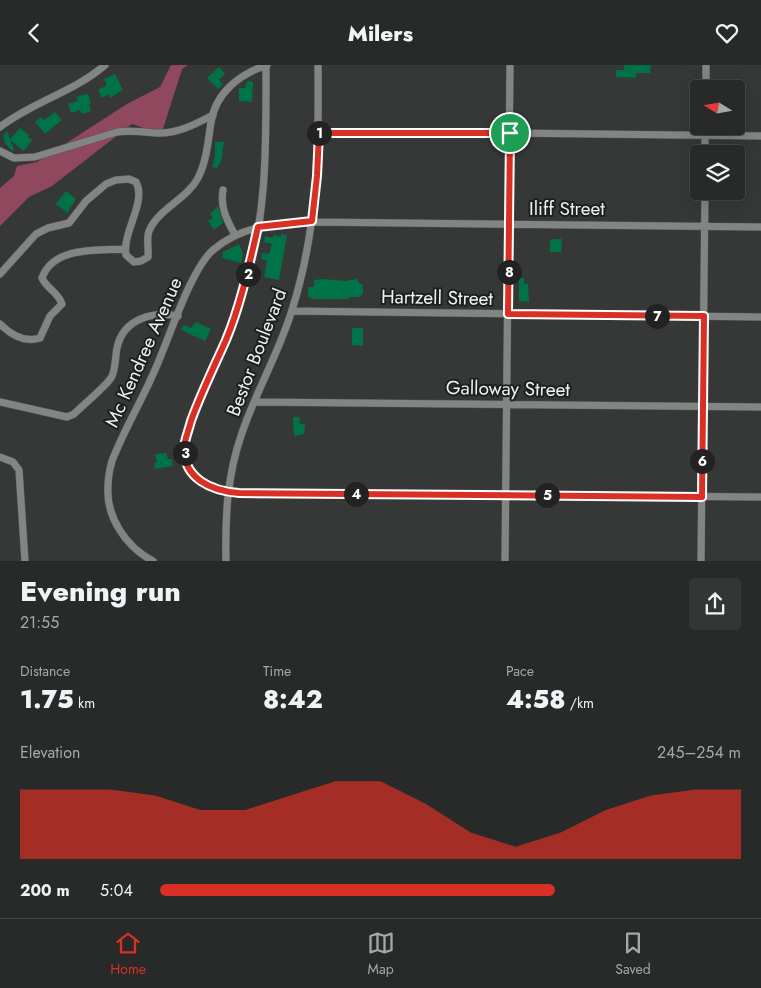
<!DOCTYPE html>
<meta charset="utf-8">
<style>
body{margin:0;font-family:Jost,sans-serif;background:#343635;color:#f1f3f6;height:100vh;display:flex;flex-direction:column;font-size:19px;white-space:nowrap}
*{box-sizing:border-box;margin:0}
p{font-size:16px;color:#a5a7a8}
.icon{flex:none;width:28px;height:28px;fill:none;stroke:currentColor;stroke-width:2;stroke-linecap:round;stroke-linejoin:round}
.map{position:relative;height:496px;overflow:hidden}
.side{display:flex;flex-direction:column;background:#282a29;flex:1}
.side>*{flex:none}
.needle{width:32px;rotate:281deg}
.tools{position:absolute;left:690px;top:15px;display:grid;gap:10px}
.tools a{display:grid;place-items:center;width:55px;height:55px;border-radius:5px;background:#282a29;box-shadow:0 5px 20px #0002,0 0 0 1px #444646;font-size:25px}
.pin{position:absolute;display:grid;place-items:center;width:42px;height:42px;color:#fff;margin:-21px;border:2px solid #fff;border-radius:50%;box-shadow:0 1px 5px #0007}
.km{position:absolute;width:25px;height:25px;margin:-12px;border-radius:50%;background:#222;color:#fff;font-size:14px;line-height:25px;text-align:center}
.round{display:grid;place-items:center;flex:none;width:52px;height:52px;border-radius:5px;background:#343635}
.overview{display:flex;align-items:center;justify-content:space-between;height:85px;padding:0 20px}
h1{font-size:28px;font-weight:800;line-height:38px}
.metrics{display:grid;grid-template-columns:repeat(3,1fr);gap:8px;height:85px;padding:5px 20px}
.metrics div{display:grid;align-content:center}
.metrics b{font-size:25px;font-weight:800}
.metrics small{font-size:14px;font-weight:400}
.metrics p{font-size:14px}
.chart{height:140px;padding:10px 20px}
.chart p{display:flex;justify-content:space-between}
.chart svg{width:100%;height:90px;margin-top:5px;fill:#d93025;opacity:.7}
ul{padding:0 20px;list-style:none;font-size:16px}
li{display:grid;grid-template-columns:80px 60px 1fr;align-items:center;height:38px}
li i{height:12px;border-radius:6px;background:#d93025}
header{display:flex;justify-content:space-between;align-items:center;height:65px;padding:0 20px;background:#282a29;font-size:22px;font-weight:800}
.dock{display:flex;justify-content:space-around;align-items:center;height:70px;border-top:1px solid #444646;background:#282a29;font-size:14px;color:#a5a7a8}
.dock a{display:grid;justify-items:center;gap:2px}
.dock .current{color:#d93025}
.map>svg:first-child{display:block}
.green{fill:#90485f}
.building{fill:#007248}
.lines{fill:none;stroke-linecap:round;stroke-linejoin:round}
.minor-casing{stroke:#545755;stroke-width:8}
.minor{stroke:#828584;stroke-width:7}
.route-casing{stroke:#fff;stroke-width:10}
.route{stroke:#d93025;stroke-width:6}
.labels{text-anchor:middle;stroke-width:4;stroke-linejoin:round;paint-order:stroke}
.street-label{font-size:19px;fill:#f0f2f1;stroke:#1e1f1f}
</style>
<header><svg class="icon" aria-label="back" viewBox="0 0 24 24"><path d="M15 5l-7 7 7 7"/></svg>Milers<svg class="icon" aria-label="heart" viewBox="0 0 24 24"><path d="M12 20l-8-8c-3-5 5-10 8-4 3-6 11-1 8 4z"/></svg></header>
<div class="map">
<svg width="761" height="496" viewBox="0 0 761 496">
<rect width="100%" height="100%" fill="#363837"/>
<path class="green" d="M171,0H188L182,4L163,64L150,65L132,59L52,121L29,132L0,161V123L14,111L17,101L37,97L127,39L160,22Z"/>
<path class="building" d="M624,0H651L650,8H636V13L616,12V5H624Z
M219,2L225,9L219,15L223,19L218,24L207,13Z
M115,9L123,25L110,33L108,29L102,33L98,25L107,20L104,14Z
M247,16L253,17L252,37L239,36V23H245Z
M86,29H88L91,39H89L91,46L82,49L80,45L71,48L68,39L78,36L76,32Z
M55,47L62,55L45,69L35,57L41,52L44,55Z
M20,63L29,70L28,72L32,75L24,86L10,75L14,85L12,86L4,77L5,75L3,71L7,66L10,74Z
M215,77H224L221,97L217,103L212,102L215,92Z
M66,126L76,134L67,148L56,139Z
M218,141L223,158L214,165L208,156L213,153L210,149Z
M281,169L287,170L279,215L264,212L267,195L261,194L262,188L269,189L272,179L264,177L265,171L273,173V170L281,172Z
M555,174H562L561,187H550V175Z
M239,179L243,188L241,198L222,193L223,187Z
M519,213H524V218L528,219L529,237L519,236Z
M323,214L345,216L358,214V217L363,220V228L359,232H349V234H311V232H308V222H314V215Z
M196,257L211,264L205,276L181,265L184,260L191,263Z
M352,263H363V281L352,280Z
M293,352H299L300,359H305L304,369L294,371Z
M166,388L168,394H172L173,401L155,404L154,398H157L155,389Z"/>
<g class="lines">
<defs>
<path id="minor" d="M266,0C266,74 268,151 244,223C238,240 233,259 225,276C213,303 201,329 191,357C189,365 184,374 184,383C183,415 212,426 239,428L761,432
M706,24V0
M0,62C32,37 74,27 105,0
M319,68H510L761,71
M0,86L14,93L35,92L117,67C131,65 143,67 157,68C177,69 196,59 213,50
M705,89V61
M223,125C220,143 227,155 235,170
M0,209L36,169L48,163L69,158L86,136L106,119L116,115L129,114L136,117C147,137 122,167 126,190L134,197L141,196L148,192C149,183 146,174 149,166C158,144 187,134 198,113C207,95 208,76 211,57C216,27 240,9 267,0
M292,246L761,252
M0,259C11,270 25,278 40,273L50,251L62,239C58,227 47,224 42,213C53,181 97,186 125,184
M0,337L67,352L74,349C83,340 105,322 111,313C116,305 115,292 117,283C123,254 152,246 178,251
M255,337L761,342
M0,392L13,397L19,405L25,496
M153,496C126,482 106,452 108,422C108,414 110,403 112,396C124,365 141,337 154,307C168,277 190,205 213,185C244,159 274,160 312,157L761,162
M226,496C225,454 227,411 241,371C255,328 279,288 292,245C318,163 319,84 318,0
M505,496L510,0
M701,496L705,126"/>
</defs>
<use href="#minor" class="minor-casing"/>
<use href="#minor" class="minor"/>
</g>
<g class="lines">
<defs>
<path id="route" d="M319,68H510L508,249L704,251L702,432L239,428C212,426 183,414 184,382C185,374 189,364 191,356C201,328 214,302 226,275C241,239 249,200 258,162L312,156L317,111Z"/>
</defs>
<use href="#route" class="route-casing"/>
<use href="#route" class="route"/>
</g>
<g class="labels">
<g class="street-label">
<text x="567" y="150">Iliff Street</text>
<text transform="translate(437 232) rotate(1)" y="7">Hartzell Street</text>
<text transform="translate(143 287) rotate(-66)" y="7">Mc Kendree Avenue</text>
<text transform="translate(256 287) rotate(-69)" y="7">Bestor Boulevard</text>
<text transform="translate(508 323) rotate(1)" y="7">Galloway Street</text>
</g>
</g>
</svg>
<div class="tools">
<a><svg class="needle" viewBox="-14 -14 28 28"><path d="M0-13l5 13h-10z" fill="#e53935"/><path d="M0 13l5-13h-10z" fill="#a5a7a8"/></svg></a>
<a><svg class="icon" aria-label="layers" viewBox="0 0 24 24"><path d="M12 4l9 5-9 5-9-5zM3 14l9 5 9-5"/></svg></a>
</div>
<div class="pin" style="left:510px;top:68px;background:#1e9e55"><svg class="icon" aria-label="arrive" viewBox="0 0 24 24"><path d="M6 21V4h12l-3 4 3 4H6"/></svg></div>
<b class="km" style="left:319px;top:68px">1</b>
<b class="km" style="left:248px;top:209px">2</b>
<b class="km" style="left:185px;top:388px">3</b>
<b class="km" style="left:356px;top:429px">4</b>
<b class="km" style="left:547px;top:430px">5</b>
<b class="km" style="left:702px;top:396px">6</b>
<b class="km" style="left:657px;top:251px">7</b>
<b class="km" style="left:509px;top:207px">8</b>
</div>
<section class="side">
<div class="overview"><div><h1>Evening run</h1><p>21:55</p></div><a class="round"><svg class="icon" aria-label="share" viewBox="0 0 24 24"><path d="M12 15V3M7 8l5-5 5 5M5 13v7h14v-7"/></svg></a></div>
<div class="metrics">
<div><p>Distance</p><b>1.75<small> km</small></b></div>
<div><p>Time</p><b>8:42</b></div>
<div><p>Pace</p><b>4:58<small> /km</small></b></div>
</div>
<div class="chart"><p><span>Elevation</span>245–254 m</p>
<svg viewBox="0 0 160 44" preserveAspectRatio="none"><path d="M0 44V10L10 10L20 10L30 13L40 20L50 20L60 13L70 6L80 6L90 17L100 31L110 38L120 31L130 20L140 13L150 10L160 10V44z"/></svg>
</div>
<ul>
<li><b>200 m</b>5:04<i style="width:68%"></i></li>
</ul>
</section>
<nav class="dock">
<a class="current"><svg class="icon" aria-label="home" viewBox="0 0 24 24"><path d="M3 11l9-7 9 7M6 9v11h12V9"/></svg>Home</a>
<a><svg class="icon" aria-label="map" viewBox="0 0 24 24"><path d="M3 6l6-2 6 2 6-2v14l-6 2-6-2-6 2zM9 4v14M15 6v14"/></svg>Map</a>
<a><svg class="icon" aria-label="saved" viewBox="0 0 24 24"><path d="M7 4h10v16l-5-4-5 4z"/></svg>Saved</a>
</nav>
